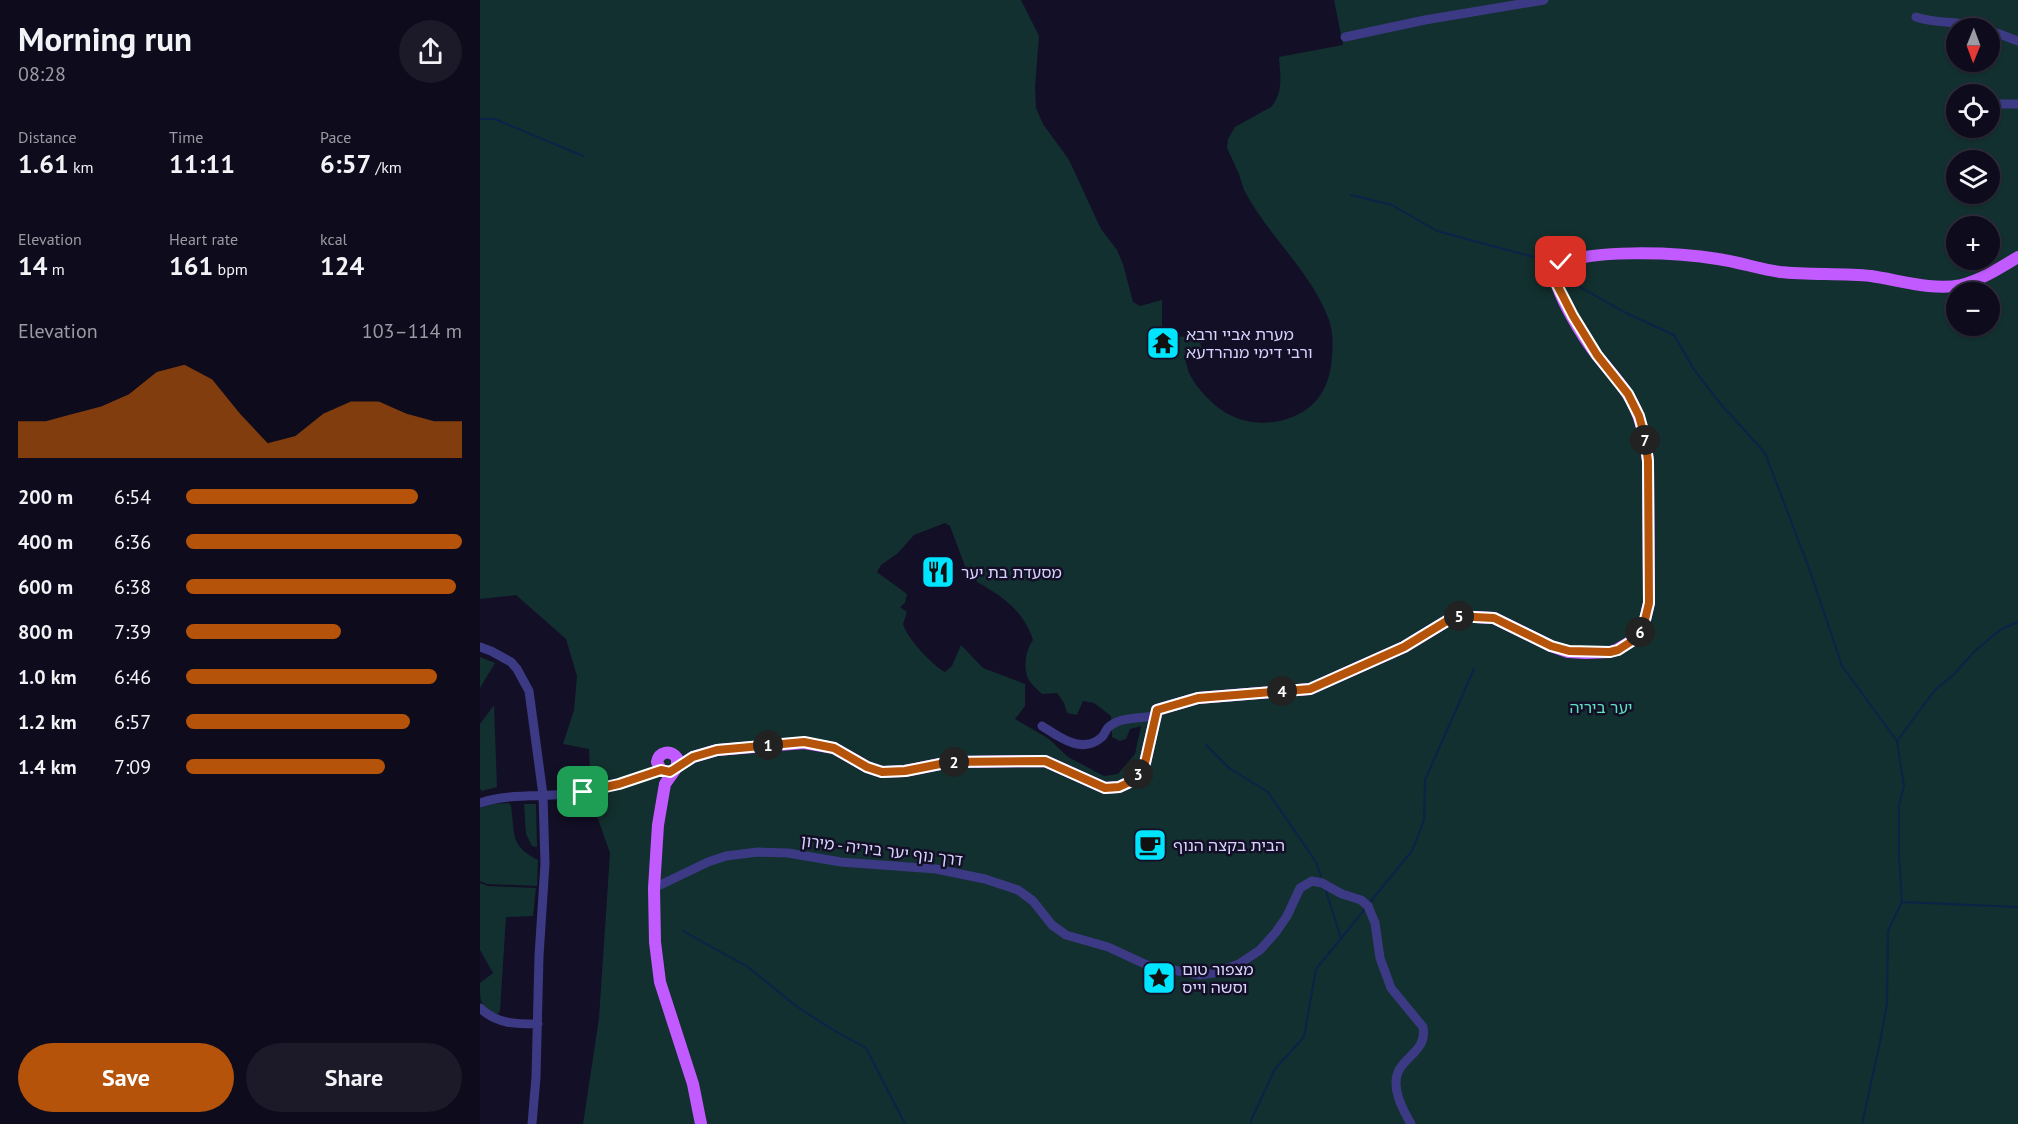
<!DOCTYPE html>
<meta charset="utf-8">
<style>
body{margin:0;font-family:"PT Sans","Noto Sans Hebrew",sans-serif;background:#1c1929;color:#f1f3f6;height:100vh;display:flex;flex-direction:column;font-size:22px;white-space:nowrap}
*{box-sizing:border-box;margin:0}
p{font-size:20px;color:#9b9ba3}
.icon{flex:none;width:33px;height:33px;fill:none;stroke:currentColor;stroke-width:2;stroke-linecap:round;stroke-linejoin:round}
.map{position:relative;flex:1;overflow:hidden}
.drawer{display:flex;flex-direction:column;background:#0e0b1c;width:480px}
.drawer>*{flex:none}
.needle{width:39px;rotate:181deg}
.controls{position:absolute;left:1466px;top:18px;display:grid;gap:12px}
.controls a{display:grid;place-items:center;width:54px;height:54px;border-radius:50%;background:#0e0b1c;box-shadow:0 2px 4px #0004,0 0 0 2px #2e2b3b;font-size:30px}
.pin{position:absolute;display:grid;place-items:center;width:51px;height:51px;color:#fff;margin:-26px;border-radius:12px;box-shadow:0 3px 9px #0006}
.km{position:absolute;width:30px;height:30px;margin:-15px;border-radius:50%;background:#222;color:#fff;font-size:16px;line-height:30px;text-align:center}
.round{display:grid;place-items:center;flex:none;width:63px;height:63px;border-radius:32px;background:#1c1929}
.overview{display:flex;align-items:center;justify-content:space-between;height:102px;padding:0 18px}
h1{font-size:33px;font-weight:700;line-height:45px}
.figures{display:grid;grid-template-columns:repeat(3,1fr);gap:9px;height:102px;padding:6px 18px}
.figures div{display:grid;align-content:center}
.figures b{font-size:26px;font-weight:700}
.figures small{font-size:16px;font-weight:400}
.figures p{font-size:16px}
.chart{height:168px;padding:12px 18px}
.chart p{display:flex;justify-content:space-between}
.chart svg{width:100%;height:108px;margin-top:6px;fill:#b45309;opacity:.7}
.cta{display:flex;gap:12px;margin-top:auto;padding:12px 18px}
.cta a{flex:1;height:69px;border-radius:36px;background:#b45309;color:#fff;font-size:24px;font-weight:700;line-height:69px;text-align:center}
.cta a+a{background:#1c1929;color:#f1f3f6}
ul{padding:0 18px;list-style:none;font-size:20px}
li{display:grid;grid-template-columns:96px 72px 1fr;align-items:center;height:45px}
li i{height:15px;border-radius:8px;background:#b45309}
main{display:flex;flex:1;min-height:0}
.map>svg:first-child{display:block}
.green{fill:#12302f;fill-rule:evenodd}
.lines{fill:none;stroke-linecap:round;stroke-linejoin:round}
.stream{stroke:#0c2248;stroke-width:2}
.minor{stroke:#3d3a85;stroke-width:9}
.major{stroke:#c25bff;stroke-width:12}
.route-casing{stroke:#fff;stroke-width:12}
.route{stroke:#b45309;stroke-width:8}
.labels{text-anchor:middle;stroke-width:5;stroke-linejoin:round;paint-order:stroke}
.poi-label{font-size:16px;fill:#d9d4ff;stroke:#130f26;text-anchor:start}
.park-label{font-size:16px;fill:#5fe0c0;stroke:#130f26}
.street-label{font-size:16px;fill:#d9d4ff;stroke:#130f26}
</style>
<main>
<section class="drawer">
<div class="overview"><div><h1>Morning run</h1><p>08:28</p></div><a class="round"><svg class="icon" aria-label="share" viewBox="0 0 24 24"><path d="M12 15V3M7 8l5-5 5 5M5 13v7h14v-7"/></svg></a></div>
<div class="figures">
<div><p>Distance</p><b>1.61<small> km</small></b></div>
<div><p>Time</p><b>11:11</b></div>
<div><p>Pace</p><b>6:57<small> /km</small></b></div>
</div>
<div class="figures">
<div><p>Elevation</p><b>14<small> m</small></b></div>
<div><p>Heart rate</p><b>161<small> bpm</small></b></div>
<div><p>kcal</p><b>124</b></div>
</div>
<div class="chart"><p><span>Elevation</span>103–114 m</p>
<svg viewBox="0 0 160 44" preserveAspectRatio="none"><path d="M0 44V29L10 29L20 26L30 23L40 18L50 9L60 6L70 12L80 26L90 38L100 35L110 26L120 21L130 21L140 26L150 29L160 29V44z"/></svg>
</div>
<ul>
<li><b>200 m</b>6:54<i style="width:84%"></i></li>
<li><b>400 m</b>6:36<i style="width:100%"></i></li>
<li><b>600 m</b>6:38<i style="width:98%"></i></li>
<li><b>800 m</b>7:39<i style="width:56%"></i></li>
<li><b>1.0 km</b>6:46<i style="width:91%"></i></li>
<li><b>1.2 km</b>6:57<i style="width:81%"></i></li>
<li><b>1.4 km</b>7:09<i style="width:72%"></i></li>
</ul>
<div class="cta"><a>Save</a><a>Share</a></div>
</section>
<div class="map">
<svg width="1538" height="1124" viewBox="0 0 1538 1124">
<rect width="100%" height="100%" fill="#130f26"/>
<path class="green" d="M0,0H541L559,36L555,87L556,108L563,124L589,160L621,229L637,250L643,264L653,302L660,306L682,300V326C691,343 710,335 725,333L727,342L720,343L724,354L704,355C706,361 707,367 709,373C716,388 735,408 750,415C763,422 780,424 794,422C831,416 850,393 852,356C853,344 853,332 849,320C831,271 788,236 764,190L759,174L747,148L748,139L755,127L791,107C804,92 800,75 799,57L863,45L854,0H1538V1124H103L119,1018L130,853L111,799L109,749L83,744L94,710L97,676L86,639L36,595L0,599ZM1476,28H1509V62H1476ZM1476,94H1509V128H1476ZM1476,160H1509V194H1476ZM1476,226H1509V260H1476ZM1476,292H1509V326H1476ZM465,523L470,526L486,569L495,577L497,582C522,596 544,611 553,640C545,650 542,673 551,683C554,687 558,690 562,694L577,693L584,703L587,713L597,715L603,701L614,703L631,716L632,737L640,741L646,739L650,729L661,726L655,754L638,774L624,776L588,757L569,739L535,719L545,706V684L503,668L481,645L472,666L465,672C453,666 426,637 423,624L427,612L420,607L425,603L427,594L397,572L401,565L418,553L434,535Z
M0,657L15,663L0,688Z
M14,705L17,787L2,791L0,789V724Z
M29,803L31,806C35,835 30,846 58,860L57,886L7,884L0,881V808L13,804Z
M44,804H56L57,847L52,846L46,834Z
M0,883L8,886L56,888L53,916L26,917L20,1011L16,1016C0,1005 0,1003 0,983L13,973L0,950Z"/>
<g class="lines">
<path class="stream" d="M0,119H15L103,156
M871,195L912,205L957,231L1072,262
M1086,267L1100,287L1146,313L1194,335L1213,368L1239,402L1285,453L1329,568L1362,666L1417,741L1424,786L1419,805V855L1422,902L1408,931L1407,1004L1399,1047L1382,1124
M1418,740L1454,691L1473,675L1495,651L1520,630L1538,622
M726,745L749,768L788,792L836,862L841,876
M846,891L861,938
M890,902L932,851L944,820L945,780L994,669
M1422,902L1538,907
M203,931L268,967L316,1006L350,1028L386,1048L425,1124
M771,1124L772,1118L795,1069L824,1037L836,969L885,909"/>
<path class="minor" d="M1436,17C1459,25 1483,20 1506,28
M1509,30L1538,41
M865,37L945,20L1064,0
M1509,100L1518,104H1538
M0,647L11,651L31,662L37,669L49,691L63,795L65,864L59,956L56,1077L52,1124
M562,726C579,737 602,755 622,737C625,734 626,728 630,726C641,717 663,718 676,716
M0,803C23,795 49,796 73,795C110,794 146,783 181,770
M174,888L228,862L246,856L278,852L308,853L361,862L456,869L505,879L538,890L553,901L572,925L586,935L628,947L667,965L720,975L734,973L759,964L780,950L796,932L807,916L820,888L832,881L842,883L862,894L881,900L888,906L895,923L900,958L911,988L943,1027C947,1049 928,1054 919,1070C910,1087 923,1110 931,1124
M0,1008C17,1024 35,1024 58,1024"/>
<path class="major" d="M192,771L187,772L181,770L177,762C179,752 190,749 197,758V767
M221,1124L213,1084L180,982L175,942L174,888L178,825L185,784L197,767L213,757L237,750L324,743L354,748L387,767L402,772L425,771L470,762L565,761L625,788L639,787L654,780L665,763L677,710L718,698L830,689L924,647L975,616L1014,618L1071,646L1088,652L1106,653L1130,652L1138,649L1155,639L1163,628L1169,603L1168,461C1165,438 1161,415 1148,395C1140,382 1129,370 1119,358C1103,338 1075,293 1073,268C1101,247 1202,253 1238,259C1259,262 1279,269 1300,272C1330,275 1361,273 1391,276C1419,280 1453,291 1481,285C1501,280 1520,268 1538,257"/>
</g>
<g class="lines">
<defs>
<path id="route" d="M103,792L139,784L181,770L190,772L213,757L237,750L324,742L354,748L387,767L402,772L425,771L470,762L565,761L625,788L639,787L654,780L665,763L677,710L718,698L830,689L924,647L975,616L1014,618L1071,646L1089,651L1130,652L1138,650L1155,639L1163,628L1169,603L1168,461L1165,438L1159,416L1148,394L1117,355L1093,316L1074,279L1073,268L1081,262"/>
</defs>
<use href="#route" class="route-casing"/>
<use href="#route" class="route"/>
</g>
<defs>
<symbol id="temple-square" viewBox="-11 -11 22 22"><rect x="-9" y="-9" width="18" height="18" rx="4" fill="#00e5ff" stroke="#130f26"/><path d="M0-6L5-2H3V0L6.5 2.5H4V6H1.5V3h-3V6H-4V2.5H-6.5L-3 0V-2H-5Z" fill="#111"/></symbol>
<symbol id="restaurant-square" viewBox="-11 -11 22 22"><rect x="-9" y="-9" width="18" height="18" rx="4" fill="#00e5ff" stroke="#130f26"/><path d="M-5-6h1v4h1v-4h1v4h1v-4h1v5L-1.5 .5V6h-2V.5L-5-1ZM5-6V6H3V1.5H1.5Q1.5-4 5-6Z" fill="#111"/></symbol>
<symbol id="cafe-square" viewBox="-11 -11 22 22"><rect x="-9" y="-9" width="18" height="18" rx="4" fill="#00e5ff" stroke="#130f26"/><path d="M-5.5-4.5H6V0H3Q3 3.5 0 3.5H-2.5Q-5.5 3.5-5.5 0ZM3-3.2v2h1.7v-2ZM-6 4.5H4V6H-6Z" fill="#111"/></symbol>
<symbol id="sight-square" viewBox="-11 -11 22 22"><rect x="-9" y="-9" width="18" height="18" rx="4" fill="#00e5ff" stroke="#130f26"/><path d="M0-6L1.8-2.2L6-1.7L2.9 1.2L3.7 5.4L0 3.3L-3.7 5.4L-2.9 1.2L-6-1.7L-1.8-2.2Z" fill="#111"/></symbol>
</defs>
<g fill-rule="evenodd">
<use href="#temple-square" x="664" y="324" width="38" height="38"/>
<use href="#restaurant-square" x="439" y="553" width="38" height="38"/>
<use href="#cafe-square" x="651" y="826" width="38" height="38"/>
<use href="#sight-square" x="660" y="959" width="38" height="38"/>
</g>
<g class="labels">
<g class="poi-label">
<text x="706" y="340">מערת אביי ורבא<tspan x="706" dy="18">ורבי דימי מנהרדעא</tspan></text>
<text x="481" y="578">מסעדת בת יער</text>
<text x="693" y="851">הבית בקצה הנוף</text>
<text x="702" y="975">מצפור טום<tspan x="702" dy="18">וסשה וייס</tspan></text>
</g>
<g class="park-label">
<text x="1121" y="713">יער ביריה</text>
</g>
<g class="street-label">
<text transform="translate(402 850) rotate(7)" y="6">דרך נוף יער ביריה - מירון</text>
</g>
</g>
</svg>
<div class="controls">
<a><svg class="needle" viewBox="-14 -14 28 28"><path d="M0-13l5 13h-10z" fill="#e53935"/><path d="M0 13l5-13h-10z" fill="#9b9ba3"/></svg></a>
<a><svg class="icon" aria-label="locate" viewBox="0 0 24 24"><circle cx="12" cy="12" r="6"/><path d="M12 2v4M12 18v4M2 12h4M18 12h4"/></svg></a>
<a><svg class="icon" aria-label="layers" viewBox="0 0 24 24"><path d="M12 4l9 5-9 5-9-5zM3 14l9 5 9-5"/></svg></a>
<a>+</a>
<a>−</a>
</div>
<div class="pin" style="left:103px;top:792px;background:#1e9e55"><svg class="icon" aria-label="arrive" viewBox="0 0 24 24"><path d="M6 21V4h12l-3 4 3 4H6"/></svg></div>
<div class="pin" style="left:1081px;top:262px;background:#d93025"><svg class="icon" aria-label="check" viewBox="0 0 24 24"><path d="M5 12l5 5 9-10"/></svg></div>
<b class="km" style="left:288px;top:745px">1</b>
<b class="km" style="left:474px;top:762px">2</b>
<b class="km" style="left:658px;top:774px">3</b>
<b class="km" style="left:802px;top:691px">4</b>
<b class="km" style="left:979px;top:616px">5</b>
<b class="km" style="left:1160px;top:632px">6</b>
<b class="km" style="left:1165px;top:440px">7</b>
</div>
</main>
